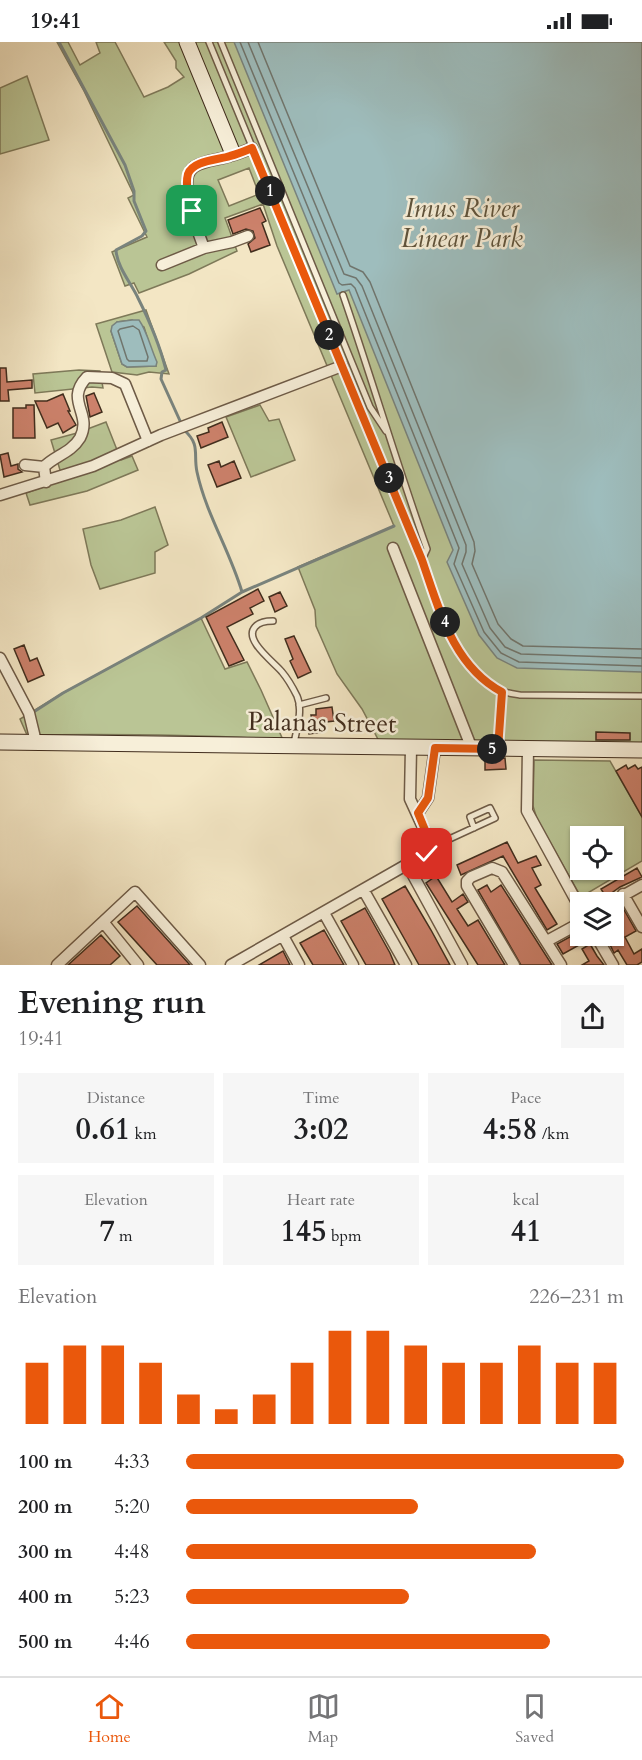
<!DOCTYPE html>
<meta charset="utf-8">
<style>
body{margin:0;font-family:Cardo,serif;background:#f6f6f6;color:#202124;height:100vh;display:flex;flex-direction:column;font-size:22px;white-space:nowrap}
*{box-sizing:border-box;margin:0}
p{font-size:20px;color:#757577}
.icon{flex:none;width:33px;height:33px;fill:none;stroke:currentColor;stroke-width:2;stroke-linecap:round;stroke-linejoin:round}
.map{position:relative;height:923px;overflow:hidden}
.drawer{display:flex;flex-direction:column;background:#fff;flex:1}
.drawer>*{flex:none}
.fabs{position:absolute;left:570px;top:784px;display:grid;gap:12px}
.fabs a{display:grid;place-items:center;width:54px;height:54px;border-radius:0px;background:#fff;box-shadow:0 2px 4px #0004;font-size:30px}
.pin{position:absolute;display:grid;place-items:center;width:51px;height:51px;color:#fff;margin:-26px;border-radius:12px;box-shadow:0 3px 9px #0006}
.km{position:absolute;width:30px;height:30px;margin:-15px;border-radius:50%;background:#222;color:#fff;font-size:16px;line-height:30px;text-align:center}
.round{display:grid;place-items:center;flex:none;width:63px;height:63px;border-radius:0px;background:#f6f6f6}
.summary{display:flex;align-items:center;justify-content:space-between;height:102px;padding:0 18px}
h1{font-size:33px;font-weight:600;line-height:45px}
.metrics{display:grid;grid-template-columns:repeat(3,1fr);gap:9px;height:102px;padding:6px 18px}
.metrics div{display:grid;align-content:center;border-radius:0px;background:#f6f6f6;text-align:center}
.metrics b{font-size:30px;font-weight:600}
.metrics small{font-size:16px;font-weight:400}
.metrics p{font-size:16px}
.chart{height:168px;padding:12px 18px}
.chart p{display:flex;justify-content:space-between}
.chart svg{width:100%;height:108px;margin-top:6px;stroke:#ea580c;stroke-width:6}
ul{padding:0 18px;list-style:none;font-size:20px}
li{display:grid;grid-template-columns:96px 72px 1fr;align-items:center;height:45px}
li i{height:15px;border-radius:8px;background:#ea580c}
.status{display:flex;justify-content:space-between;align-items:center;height:42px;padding:0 30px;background:#fff;direction:ltr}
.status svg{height:16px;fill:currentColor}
.dock{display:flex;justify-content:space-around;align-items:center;height:84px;border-top:2px solid #e0e0e0;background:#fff;font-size:16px;color:#757577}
.dock a{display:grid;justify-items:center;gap:3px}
.dock .active{color:#ea580c}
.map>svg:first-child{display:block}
.green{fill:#bac595;stroke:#7e7959;stroke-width:1.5;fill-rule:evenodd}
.water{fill:#9ebdbd;stroke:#79837d;stroke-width:1.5}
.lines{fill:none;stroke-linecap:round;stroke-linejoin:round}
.shore{stroke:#70756d;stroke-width:1.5}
.stream{stroke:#79837d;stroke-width:3}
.building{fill:#cc816b;stroke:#412d1d;stroke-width:1.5}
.service-casing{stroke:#6e5b47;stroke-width:8}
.minor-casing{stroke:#6e5b47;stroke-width:13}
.secondary-casing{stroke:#412d1d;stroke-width:17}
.service{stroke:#f7efd9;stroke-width:5}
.minor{stroke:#f7efd9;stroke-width:10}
.secondary{stroke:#f7efd9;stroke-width:15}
.route-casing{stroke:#fff;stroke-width:12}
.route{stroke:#ea580c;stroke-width:8}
.labels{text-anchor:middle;stroke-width:5;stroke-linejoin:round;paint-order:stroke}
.park-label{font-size:26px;font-style:italic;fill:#5f533b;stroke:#f7efd9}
.street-label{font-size:26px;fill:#412d1d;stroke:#f7efd9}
</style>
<div class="status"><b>19:41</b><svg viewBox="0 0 49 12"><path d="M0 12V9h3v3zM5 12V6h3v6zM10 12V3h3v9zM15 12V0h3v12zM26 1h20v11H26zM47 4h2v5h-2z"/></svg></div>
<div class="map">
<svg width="642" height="923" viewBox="0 0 642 923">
<rect width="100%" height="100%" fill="#f3e6c4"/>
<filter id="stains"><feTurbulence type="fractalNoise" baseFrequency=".00333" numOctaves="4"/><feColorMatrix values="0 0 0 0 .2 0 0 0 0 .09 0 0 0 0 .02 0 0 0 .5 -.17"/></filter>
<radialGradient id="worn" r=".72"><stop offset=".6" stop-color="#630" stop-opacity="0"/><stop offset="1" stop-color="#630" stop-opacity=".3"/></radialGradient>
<path class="green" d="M57,0H68L80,23L100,11L96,0H115L144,55L168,45L184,35L176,26V19L164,0H642V703L380,701L362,667L337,632L316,584L315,568L298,525L394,484L277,204L263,162L225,176L237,209L189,232L139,251L134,241L125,244L112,210L147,195L128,156L134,153L84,49ZM249,126L259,152L229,164L218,138Z
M27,34L49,98L0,112V46Z
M146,268L169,332L149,330L137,333L112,330L96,282ZM132,278L144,285L156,324L127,325L122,322L111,289L117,280Z
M79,328L100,329L103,346L92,345L35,351L33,332Z
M260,363L269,379L279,377L295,418L251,435L226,375Z
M106,380L121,418L132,414L138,428L87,449L30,463L26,451L63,438L51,398L77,391Z
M155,465L168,503L155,510V531L100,547L91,523L83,487L121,478Z
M201,576L225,627L247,620L261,648L283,698C198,692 113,692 27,693L20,677L63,651Z
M534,718L610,719L642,775V819L581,855L537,777L533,764ZM580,795H614V828H580Z"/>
<path class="water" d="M234,0H642V630L517,626L497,616L479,593L447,520L453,508L349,248L337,252Z
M132,278H139C147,289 151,307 157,320L156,324L127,325L122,322L111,289L112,284L117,280Z"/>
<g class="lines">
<path class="shore" d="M240,0L339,241L342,243L351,242L355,246L459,506L454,522L484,590L501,611L519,620L642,624
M248,0L344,232L356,236L362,244L466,503V510L462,522L490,586L505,605L521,612L642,616
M258,0L350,224L363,230L370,240L474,500L475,509L472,522L498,582L511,597L523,604L642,607
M133,284L139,288L148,315L147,319H129L127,317L118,289L120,287Z"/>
<path class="stream" d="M59,0L125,123L134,149V159L146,189L142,194L116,208C117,225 131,241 138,256C149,278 160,304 166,328L162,330L161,337L181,381
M184,388C201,403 193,412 197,430C206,472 230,509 242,550
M32,671L63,651L201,576L242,550L394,484"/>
</g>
<path class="building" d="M260,166L266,179L262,181L270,203L251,210L248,202L255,196L253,189L246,187L233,192L228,178Z
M0,326H6L7,340L32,338V346L8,348L9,359H0Z
M94,351L102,370L90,375L86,354Z
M63,352L70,369H68L76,383L63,391L58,381L47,386L35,359H47Z
M26,363H34L35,396H13V366H26Z
M222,380L228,395L201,406L197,394L209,390L208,386Z
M8,411L11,424L18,422V427L22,430L4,435L0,413Z
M219,419L221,425L234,419L241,436L217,445L208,423Z
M258,547L264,559L250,566L253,572L227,585L244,618L229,624L206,575Z
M280,550L287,564L275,570L269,555Z
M294,594L311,630L298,636L290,619L293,617L285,597Z
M24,603L30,619L37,616L44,633L28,640L14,607Z
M332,665L334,679L326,680V683H322L323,690L309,692L308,679H312L311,673H316V667Z
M596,690L630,691V698H596Z
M505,716L506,727L485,728V717Z
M626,723L628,727L635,723L638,727L642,725V775L616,729Z
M507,800L518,821L536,814L541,823L532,826L541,843L535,846L557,882L547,888L503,814L461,833L457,823Z
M637,826L642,835L620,845L606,855L601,847Z
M436,834L452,860L463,852L468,860L457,867L468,884L478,878L505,923H478L426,841Z
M487,843L491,850L501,843L552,923H521L478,848Z
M405,844L431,888L450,923H419L409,905L382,857Z
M137,864L190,923H157L118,880Z
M365,866L390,911L395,923H366L341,879Z
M623,866L636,889L625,895L634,912L642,907V920L637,923H627L618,908L614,911L606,894H614V886L619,883L614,871Z
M324,888L344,923H313L300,901Z
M575,892L581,902L563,912L557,902Z
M101,893L120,914L110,923H68Z
M590,902L597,914L604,923H582L589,919L582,907Z
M283,909L290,923H259Z"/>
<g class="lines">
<defs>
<path id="service" d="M209,0L422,518C437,560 455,632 501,649C507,651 514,652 520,653L642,654
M221,0L370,365L386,389
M343,253C372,337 397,423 427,507L422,518
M273,579C267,579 259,580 255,585C243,598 275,621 282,630C288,637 293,646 297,654C303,668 297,686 294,701
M299,663L326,656
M498,705L502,650
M432,805L495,776L490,766L470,775L474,786"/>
<path id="minor" d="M204,206C198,190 177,136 194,125C204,118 218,118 230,114C238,112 245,109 252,106
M162,223L204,206L232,200L248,194
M25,423L44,425
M46,440L44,425C54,414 71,411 80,396C93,371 64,359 87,335L112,336L125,342L148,399
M0,453L93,424L161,393L342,324
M393,506L472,707
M0,616L29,671L36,700
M528,707L527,769L580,866
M418,771L428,756L435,706
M408,824L462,923
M364,849L406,923
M623,852L642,885
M610,861L642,843
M324,871L353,923
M104,881L138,923
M283,894L299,923
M596,894L613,923
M547,899L580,881
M57,923L135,850L200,923
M231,923L427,811L432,805L410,757L411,706
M514,923L467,844V839L471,835L492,826L502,830L561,923"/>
<path id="secondary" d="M187,0L231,107
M0,700L642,708"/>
</defs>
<use href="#service" class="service-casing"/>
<use href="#minor" class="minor-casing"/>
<use href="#secondary" class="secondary-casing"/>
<use href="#service" class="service"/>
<use href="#minor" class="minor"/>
<use href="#secondary" class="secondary"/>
</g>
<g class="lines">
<defs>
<path id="route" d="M192,169C189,157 185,143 188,132C193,118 219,118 230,114C238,112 245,109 252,106L422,518C439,567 453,624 502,650L498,707L435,706L428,756L418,771L432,805L427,812"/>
</defs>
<use href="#route" class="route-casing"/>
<use href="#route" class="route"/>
</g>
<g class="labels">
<g class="park-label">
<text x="462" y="175">Imus River<tspan x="462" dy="30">Linear Park</tspan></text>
</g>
<g class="street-label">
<text transform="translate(322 680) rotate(1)" y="9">Palanas Street</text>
</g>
</g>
<rect width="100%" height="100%" filter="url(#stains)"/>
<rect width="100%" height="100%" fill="url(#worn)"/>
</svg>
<div class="fabs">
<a><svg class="icon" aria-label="locate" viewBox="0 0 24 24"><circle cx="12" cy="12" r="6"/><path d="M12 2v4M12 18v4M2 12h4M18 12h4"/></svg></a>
<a><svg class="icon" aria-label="layers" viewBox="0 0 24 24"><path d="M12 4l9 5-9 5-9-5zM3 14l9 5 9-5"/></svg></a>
</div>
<div class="pin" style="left:192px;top:169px;background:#1e9e55"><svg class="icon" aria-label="arrive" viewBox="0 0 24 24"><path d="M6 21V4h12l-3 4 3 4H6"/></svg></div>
<div class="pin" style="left:427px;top:812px;background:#d93025"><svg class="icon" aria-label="check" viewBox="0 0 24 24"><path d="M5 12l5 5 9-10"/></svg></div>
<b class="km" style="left:270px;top:149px">1</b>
<b class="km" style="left:329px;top:293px">2</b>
<b class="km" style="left:389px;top:436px">3</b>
<b class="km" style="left:445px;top:580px">4</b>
<b class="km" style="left:492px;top:707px">5</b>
</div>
<section class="drawer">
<div class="summary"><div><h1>Evening run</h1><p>19:41</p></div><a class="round"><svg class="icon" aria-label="share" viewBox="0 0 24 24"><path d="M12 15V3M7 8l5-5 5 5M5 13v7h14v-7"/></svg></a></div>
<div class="metrics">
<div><p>Distance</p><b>0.61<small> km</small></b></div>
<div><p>Time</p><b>3:02</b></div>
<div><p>Pace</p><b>4:58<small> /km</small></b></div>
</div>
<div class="metrics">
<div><p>Elevation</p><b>7<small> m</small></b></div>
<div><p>Heart rate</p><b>145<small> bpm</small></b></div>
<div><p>kcal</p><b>41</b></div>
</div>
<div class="chart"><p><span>Elevation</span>226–231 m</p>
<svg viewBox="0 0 160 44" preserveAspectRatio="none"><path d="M5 44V19M15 44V12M25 44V12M35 44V19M45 44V32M55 44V38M65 44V32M75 44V19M85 44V6M95 44V6M105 44V12M115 44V19M125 44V19M135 44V12M145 44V19M155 44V19"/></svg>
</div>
<ul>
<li><b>100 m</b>4:33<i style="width:100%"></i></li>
<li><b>200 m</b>5:20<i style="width:53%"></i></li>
<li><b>300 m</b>4:48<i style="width:80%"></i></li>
<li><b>400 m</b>5:23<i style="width:51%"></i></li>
<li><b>500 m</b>4:46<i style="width:83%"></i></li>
</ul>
</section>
<nav class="dock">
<a class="active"><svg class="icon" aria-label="home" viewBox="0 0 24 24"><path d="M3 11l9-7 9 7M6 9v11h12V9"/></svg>Home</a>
<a><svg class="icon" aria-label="map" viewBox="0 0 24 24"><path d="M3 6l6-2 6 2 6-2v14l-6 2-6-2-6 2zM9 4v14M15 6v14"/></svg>Map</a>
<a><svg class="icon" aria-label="saved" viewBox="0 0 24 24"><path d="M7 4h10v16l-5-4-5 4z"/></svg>Saved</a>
</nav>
